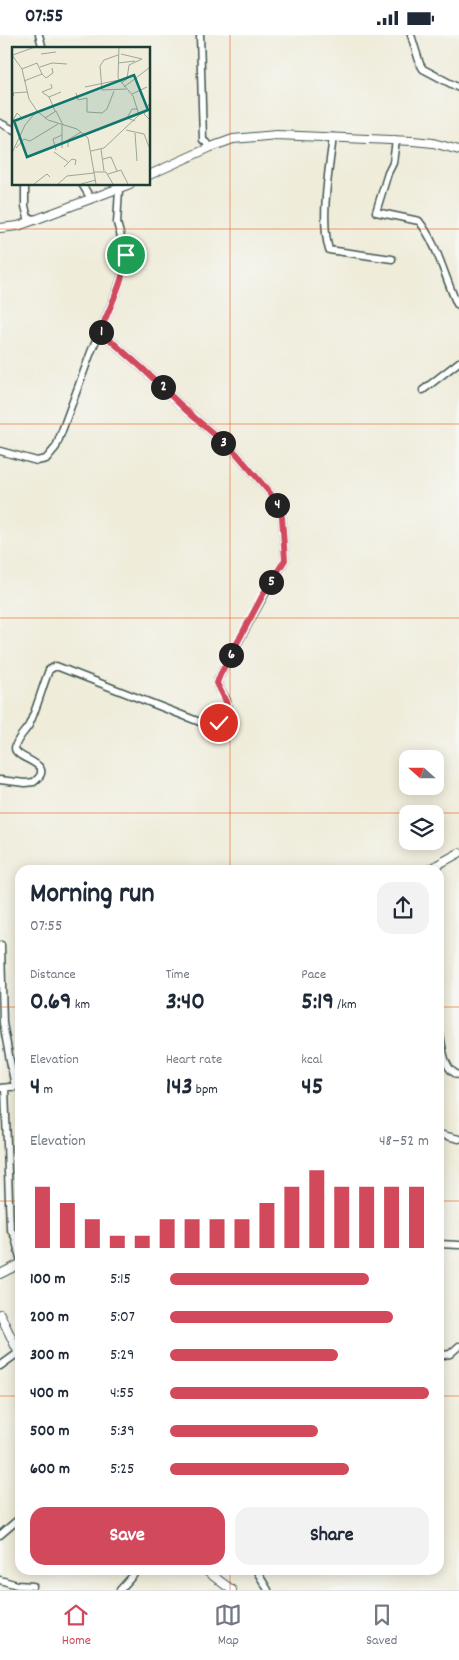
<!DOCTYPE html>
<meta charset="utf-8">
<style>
body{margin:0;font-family:Dekko,sans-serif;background:#f2f2f3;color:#1f2937;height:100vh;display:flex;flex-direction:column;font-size:19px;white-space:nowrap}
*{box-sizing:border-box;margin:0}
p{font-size:16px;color:#747a83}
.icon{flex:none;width:28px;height:28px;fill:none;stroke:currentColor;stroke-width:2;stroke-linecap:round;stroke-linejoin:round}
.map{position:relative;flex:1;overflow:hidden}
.side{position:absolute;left:15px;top:830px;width:429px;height:710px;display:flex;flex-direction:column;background:#fff;border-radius:15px;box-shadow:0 2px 12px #0003}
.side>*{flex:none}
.needle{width:32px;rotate:291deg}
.buttons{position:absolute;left:399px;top:715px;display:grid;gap:10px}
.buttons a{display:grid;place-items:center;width:45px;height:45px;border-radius:10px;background:#fff;box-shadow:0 2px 12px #0003;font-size:25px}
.pin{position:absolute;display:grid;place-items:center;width:42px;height:42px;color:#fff;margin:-21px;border:2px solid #fff;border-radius:50%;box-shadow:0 1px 5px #0007}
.km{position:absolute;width:25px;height:25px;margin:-12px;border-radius:50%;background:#222;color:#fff;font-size:14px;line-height:25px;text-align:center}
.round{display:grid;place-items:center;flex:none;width:52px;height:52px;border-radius:15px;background:#f2f2f3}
.summary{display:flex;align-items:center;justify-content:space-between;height:85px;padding:0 15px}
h1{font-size:28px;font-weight:700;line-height:38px}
.stats{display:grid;grid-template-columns:repeat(3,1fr);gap:8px;height:85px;padding:5px 15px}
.stats div{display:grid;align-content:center}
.stats b{font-size:25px;font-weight:700}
.stats small{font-size:14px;font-weight:400}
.stats p{font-size:14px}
.chart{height:140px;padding:10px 15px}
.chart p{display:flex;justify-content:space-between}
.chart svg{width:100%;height:90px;margin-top:5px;stroke:#d1495b;stroke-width:6}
.action{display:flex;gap:10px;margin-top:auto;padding:10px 15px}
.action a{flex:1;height:58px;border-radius:15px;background:#d1495b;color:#fff;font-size:20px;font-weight:700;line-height:58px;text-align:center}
.action a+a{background:#f2f2f3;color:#1f2937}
ul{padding:0 15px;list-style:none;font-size:16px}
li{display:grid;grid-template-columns:80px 60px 1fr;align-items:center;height:38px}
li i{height:12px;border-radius:6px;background:#d1495b}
.status{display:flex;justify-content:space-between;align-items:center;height:35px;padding:0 25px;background:#fff;direction:ltr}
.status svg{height:14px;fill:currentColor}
.tabs{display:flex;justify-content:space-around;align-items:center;height:70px;border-top:1px solid #e0e1e3;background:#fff;font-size:14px;color:#747a83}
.tabs a{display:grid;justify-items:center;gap:2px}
.tabs .on{color:#d1495b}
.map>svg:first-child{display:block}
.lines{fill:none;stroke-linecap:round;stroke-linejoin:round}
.minor-casing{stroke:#3e574d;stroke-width:9}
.tertiary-casing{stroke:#3e574d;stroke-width:10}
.minor{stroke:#fff;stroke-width:6}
.tertiary{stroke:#fff;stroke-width:8}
.route-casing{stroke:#fff;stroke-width:10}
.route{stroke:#d1495b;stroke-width:6}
.grid{fill:none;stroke:#e8590c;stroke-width:1;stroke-opacity:0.55}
.inset-road{fill:none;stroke:#9ca698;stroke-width:1}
.view{fill:#0f766e;fill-opacity:0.15;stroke:#0f766e;stroke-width:2.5}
.inset-edge{fill:none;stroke:#1f3d34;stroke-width:2.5}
</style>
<div class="status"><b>07:55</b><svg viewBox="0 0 49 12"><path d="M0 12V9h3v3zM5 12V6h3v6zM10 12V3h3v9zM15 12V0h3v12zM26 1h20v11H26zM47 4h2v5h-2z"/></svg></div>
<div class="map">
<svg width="459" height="1555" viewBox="0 0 459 1555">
<rect width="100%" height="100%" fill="#f6f6f2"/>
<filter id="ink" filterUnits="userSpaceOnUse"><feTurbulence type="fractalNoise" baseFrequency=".02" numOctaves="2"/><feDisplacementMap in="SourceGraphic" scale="10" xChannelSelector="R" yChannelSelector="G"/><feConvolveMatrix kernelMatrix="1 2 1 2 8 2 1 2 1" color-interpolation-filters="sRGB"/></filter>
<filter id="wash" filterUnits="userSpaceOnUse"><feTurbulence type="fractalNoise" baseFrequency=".0096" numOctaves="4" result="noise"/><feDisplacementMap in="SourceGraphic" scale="20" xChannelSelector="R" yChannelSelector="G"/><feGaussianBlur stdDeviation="1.12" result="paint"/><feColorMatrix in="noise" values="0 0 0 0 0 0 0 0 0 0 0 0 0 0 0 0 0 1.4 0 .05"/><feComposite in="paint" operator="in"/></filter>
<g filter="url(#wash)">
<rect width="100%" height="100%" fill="#efecda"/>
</g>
<g filter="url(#ink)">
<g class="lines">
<defs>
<path id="minor" d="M39,0L43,14
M200,0L203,105L211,112
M411,0L420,29L423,34L459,53
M0,88L14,95
M333,102C329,134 320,184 329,215L392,224
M396,105L393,128L388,138L376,177L419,186C438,210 444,241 457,269L459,270
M25,149V171L28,183L36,184
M82,149L91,164
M423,355L459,327
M0,416L37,426L46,424L56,412L91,317L117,256L126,228V220L117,188L119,154
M0,745L25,748L34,747C58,728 15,725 15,713C16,704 25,697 29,690C37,673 42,653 49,635L56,631L205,689C220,692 232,682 227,666C224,658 216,653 218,644L267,555L285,525L282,482L276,466L270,458L236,418L188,377L141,332L100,296
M1,910L3,988L15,1052
M439,995C443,1010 442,1035 459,1040
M0,1053L20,1051
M5,1053L10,1193L15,1202L20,1223
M439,1099L459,1104
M439,1209L459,1210
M439,1316L444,1320L450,1319L459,1311
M0,1331L18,1318
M0,1500L20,1483
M256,1535L268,1555
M0,1545L17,1550L33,1551
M120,1555L138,1535"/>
<path id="tertiary" d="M149,140L211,112L233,104L277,100L413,106L433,108L459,115
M0,193L18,191L37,184L130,149
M428,835L459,818
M0,1239L20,1229
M0,1279L20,1321
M205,1535L232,1555"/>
</defs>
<use href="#minor" class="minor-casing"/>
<use href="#tertiary" class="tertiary-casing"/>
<use href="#minor" class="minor"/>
<use href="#tertiary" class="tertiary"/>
</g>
</g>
<g class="lines" filter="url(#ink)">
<defs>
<path id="route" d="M126,220C124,246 110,272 100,296L141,332L188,377L236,418L270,458L276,466L282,482L285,525L266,554L220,640L217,648C223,663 236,674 219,688"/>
</defs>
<use href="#route" class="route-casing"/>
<use href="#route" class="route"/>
</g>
<path class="grid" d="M230,0V835M0,194H459M0,389H459M0,583H459M0,778H459M0,972H20M439,972H459M0,1166H20M439,1166H459M0,1361H20M439,1361H459M230,1535V1555"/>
<g transform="translate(12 12)">
<rect width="138" height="138" fill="#efecda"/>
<path class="inset-road" d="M107,0L106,31L121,49L127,68M29,7L44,5M0,8L10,22L17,52L25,64L36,73L65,82L76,91L84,137M1,8L23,0M106,8L92,13L88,19L90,43L114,42M106,16L123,14M28,20L40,16L55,17M10,22L25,16L30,27M12,34L30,27L34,31L41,26L40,21M109,36L115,32L117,18L130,12L109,7M73,40L107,33M112,40L137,21M64,46L66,53L75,51V65L90,66L95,62L102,44M120,47L135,40M2,49L1,46L15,45M37,50L30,45L40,41L39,37M137,57L132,67L137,72M43,64L37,50L49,45M33,71L44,64L51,78M123,74L115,71L120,62H126M0,75L5,66L10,71M50,78V101M114,83L132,87L137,100M123,86L125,114M56,100V93L69,85M4,101L12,92L18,94L46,77M89,102L92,124M44,103L41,92L50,88M79,104L92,101L127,68L137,63M42,105L56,115M0,106L13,78L25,64M91,112L99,110L105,124M52,120L60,112L64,113L63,118M82,125H94L101,137M96,127L109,123L116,137M22,137L35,127L38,130M46,137L55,129L82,126M69,137L84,133"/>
<path class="view" d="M122,28L136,63L15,110L2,74Z"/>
<rect width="138" height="138" class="inset-edge"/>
</g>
</svg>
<div class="buttons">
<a><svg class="needle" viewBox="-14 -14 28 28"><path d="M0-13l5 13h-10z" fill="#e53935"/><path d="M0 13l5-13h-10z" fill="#747a83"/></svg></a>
<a><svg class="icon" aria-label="layers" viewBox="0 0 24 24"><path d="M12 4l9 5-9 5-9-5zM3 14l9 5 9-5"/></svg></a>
</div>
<div class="pin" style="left:126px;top:220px;background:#1e9e55"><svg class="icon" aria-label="arrive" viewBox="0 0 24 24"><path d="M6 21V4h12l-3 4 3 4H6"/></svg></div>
<div class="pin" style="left:219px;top:688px;background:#d93025"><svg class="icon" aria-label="check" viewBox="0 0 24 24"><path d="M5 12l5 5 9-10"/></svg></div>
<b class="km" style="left:101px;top:297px">1</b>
<b class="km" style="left:163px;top:352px">2</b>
<b class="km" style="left:223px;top:408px">3</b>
<b class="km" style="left:277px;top:470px">4</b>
<b class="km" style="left:271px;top:547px">5</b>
<b class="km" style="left:231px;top:620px">6</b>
<section class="side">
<div class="summary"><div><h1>Morning run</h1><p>07:55</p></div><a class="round"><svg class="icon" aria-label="share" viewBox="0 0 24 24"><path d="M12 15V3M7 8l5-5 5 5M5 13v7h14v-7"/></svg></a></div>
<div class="stats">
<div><p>Distance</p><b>0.69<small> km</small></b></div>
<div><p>Time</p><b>3:40</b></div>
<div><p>Pace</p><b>5:19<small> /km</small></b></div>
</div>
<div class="stats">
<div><p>Elevation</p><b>4<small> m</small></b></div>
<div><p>Heart rate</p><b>143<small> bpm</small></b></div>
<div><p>kcal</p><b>45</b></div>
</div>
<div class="chart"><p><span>Elevation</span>48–52 m</p>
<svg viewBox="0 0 160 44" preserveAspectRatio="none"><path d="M5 44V14M15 44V22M25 44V30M35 44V38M45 44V38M55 44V30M65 44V30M75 44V30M85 44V30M95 44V22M105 44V14M115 44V6M125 44V14M135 44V14M145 44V14M155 44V14"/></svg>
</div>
<ul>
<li><b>100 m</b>5:15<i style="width:77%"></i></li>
<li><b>200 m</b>5:07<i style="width:86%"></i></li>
<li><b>300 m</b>5:29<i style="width:65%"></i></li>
<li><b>400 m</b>4:55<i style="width:100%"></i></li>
<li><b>500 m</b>5:39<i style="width:57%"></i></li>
<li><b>600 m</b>5:25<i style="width:69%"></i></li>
</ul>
<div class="action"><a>Save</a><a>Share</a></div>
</section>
</div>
<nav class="tabs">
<a class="on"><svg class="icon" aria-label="home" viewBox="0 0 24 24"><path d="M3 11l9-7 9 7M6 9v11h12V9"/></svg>Home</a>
<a><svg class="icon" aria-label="map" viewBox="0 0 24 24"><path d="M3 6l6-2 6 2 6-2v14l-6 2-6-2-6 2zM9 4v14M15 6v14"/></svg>Map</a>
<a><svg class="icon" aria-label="saved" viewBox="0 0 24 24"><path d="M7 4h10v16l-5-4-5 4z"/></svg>Saved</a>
</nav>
